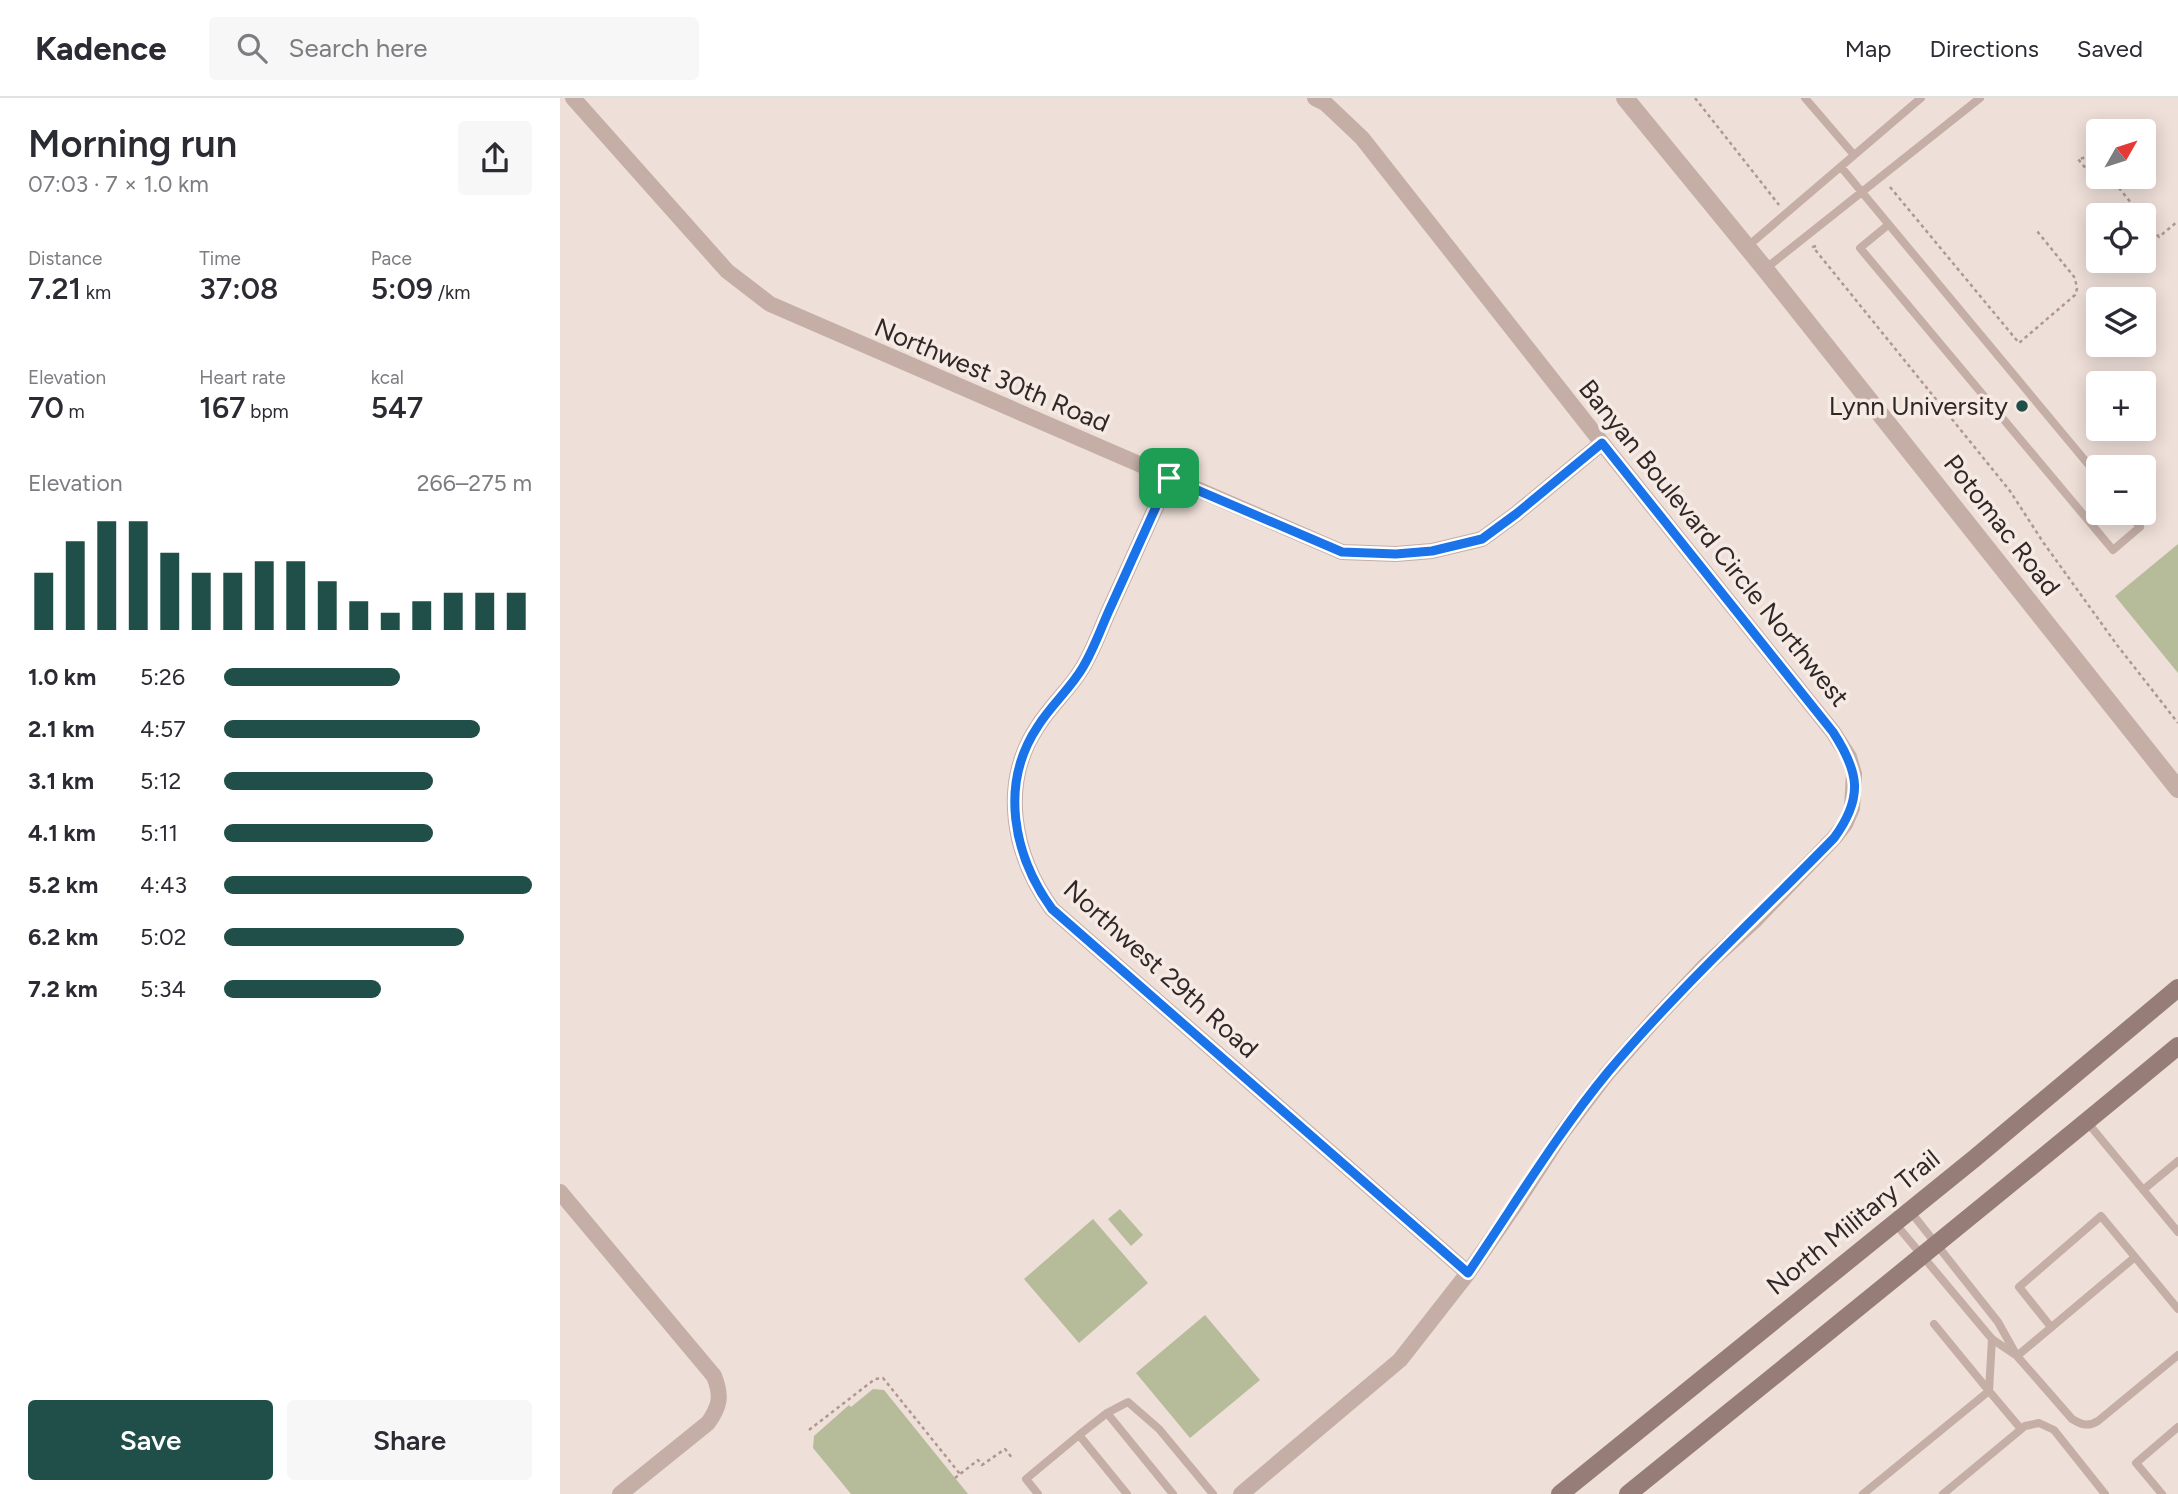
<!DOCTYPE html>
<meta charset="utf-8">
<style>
body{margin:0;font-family:Figtree,sans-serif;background:#f7f7f7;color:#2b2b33;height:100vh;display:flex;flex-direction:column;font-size:26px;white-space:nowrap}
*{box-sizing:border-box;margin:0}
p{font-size:23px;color:#7c7c81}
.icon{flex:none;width:38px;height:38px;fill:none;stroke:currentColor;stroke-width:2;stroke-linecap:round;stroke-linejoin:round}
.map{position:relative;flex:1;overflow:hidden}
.panel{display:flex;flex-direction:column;background:#fff;width:560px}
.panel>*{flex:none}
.needle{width:46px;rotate:51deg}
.fabs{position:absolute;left:1526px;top:21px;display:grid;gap:14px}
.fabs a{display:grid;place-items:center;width:70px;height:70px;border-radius:7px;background:#fff;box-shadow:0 4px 18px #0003;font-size:35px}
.pin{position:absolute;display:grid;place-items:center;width:60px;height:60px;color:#fff;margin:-30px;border-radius:14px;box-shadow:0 4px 10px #0006}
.round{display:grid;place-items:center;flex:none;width:74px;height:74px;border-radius:7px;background:#f7f7f7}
.headline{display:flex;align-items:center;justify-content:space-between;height:119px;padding:0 28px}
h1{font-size:38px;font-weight:600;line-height:52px}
.figures{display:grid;grid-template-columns:repeat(3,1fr);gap:10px;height:119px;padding:7px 28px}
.figures div{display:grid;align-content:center}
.figures b{font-size:30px;font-weight:600}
.figures small{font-size:19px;font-weight:400}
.figures p{font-size:19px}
.chart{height:196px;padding:14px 28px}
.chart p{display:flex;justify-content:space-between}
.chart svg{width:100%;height:126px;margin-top:7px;stroke:#204e48;stroke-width:6}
.cta{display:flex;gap:14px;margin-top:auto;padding:14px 28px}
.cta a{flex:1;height:80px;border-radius:7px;background:#204e48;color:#fff;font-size:28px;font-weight:600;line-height:80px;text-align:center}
.cta a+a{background:#f7f7f7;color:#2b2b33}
ul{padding:0 28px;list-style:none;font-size:23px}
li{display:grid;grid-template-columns:112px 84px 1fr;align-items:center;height:52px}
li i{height:18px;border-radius:9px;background:#204e48}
header{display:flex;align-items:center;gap:42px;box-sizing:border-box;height:98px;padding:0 35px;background:#fff;border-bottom:2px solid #e1e1e2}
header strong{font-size:33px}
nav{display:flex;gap:38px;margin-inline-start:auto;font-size:24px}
.search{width:490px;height:63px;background:#f7f7f7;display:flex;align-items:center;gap:18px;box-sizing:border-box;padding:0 24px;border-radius:7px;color:#7c7c81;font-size:26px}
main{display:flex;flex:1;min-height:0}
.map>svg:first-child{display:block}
.green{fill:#b6bb9a}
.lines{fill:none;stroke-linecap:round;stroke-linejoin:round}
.path{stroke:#b09890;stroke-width:2.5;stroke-dasharray:3.5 3.5;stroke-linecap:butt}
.service{stroke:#c4aea6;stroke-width:8}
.minor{stroke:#c4aea6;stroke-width:16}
.tertiary{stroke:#c4aea6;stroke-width:18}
.secondary{stroke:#977d78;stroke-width:18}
.route-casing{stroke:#fff;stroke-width:14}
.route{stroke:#1a73e8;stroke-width:9}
.poi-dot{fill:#204e48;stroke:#f6eae4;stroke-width:2.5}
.labels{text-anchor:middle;stroke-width:7;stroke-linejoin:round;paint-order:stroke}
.street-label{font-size:26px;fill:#312726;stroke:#f6eae4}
.poi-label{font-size:26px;fill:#312726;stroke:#f6eae4;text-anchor:end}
</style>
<header>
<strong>Kadence</strong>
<div class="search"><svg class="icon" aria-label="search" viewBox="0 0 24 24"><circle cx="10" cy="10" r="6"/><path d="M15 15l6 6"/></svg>Search here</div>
<nav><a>Map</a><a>Directions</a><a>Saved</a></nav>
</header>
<main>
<section class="panel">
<div class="headline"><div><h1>Morning run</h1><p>07:03 · 7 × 1.0 km</p></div><a class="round"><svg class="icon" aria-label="share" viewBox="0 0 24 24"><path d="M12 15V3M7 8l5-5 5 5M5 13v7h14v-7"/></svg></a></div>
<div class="figures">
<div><p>Distance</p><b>7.21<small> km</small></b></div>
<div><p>Time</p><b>37:08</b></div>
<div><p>Pace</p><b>5:09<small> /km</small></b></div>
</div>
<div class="figures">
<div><p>Elevation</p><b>70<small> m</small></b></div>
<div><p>Heart rate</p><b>167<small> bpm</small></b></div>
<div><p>kcal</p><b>547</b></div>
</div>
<div class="chart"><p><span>Elevation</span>266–275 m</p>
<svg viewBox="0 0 160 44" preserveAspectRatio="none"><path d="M5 44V24M15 44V13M25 44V6M35 44V6M45 44V17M55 44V24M65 44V24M75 44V20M85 44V20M95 44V27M105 44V34M115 44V38M125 44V34M135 44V31M145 44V31M155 44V31"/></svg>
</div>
<ul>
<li><b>1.0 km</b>5:26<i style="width:57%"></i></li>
<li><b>2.1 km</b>4:57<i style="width:83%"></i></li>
<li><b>3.1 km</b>5:12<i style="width:68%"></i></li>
<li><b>4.1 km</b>5:11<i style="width:68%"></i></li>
<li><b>5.2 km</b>4:43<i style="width:100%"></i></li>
<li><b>6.2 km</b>5:02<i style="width:78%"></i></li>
<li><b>7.2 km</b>5:34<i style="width:51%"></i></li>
</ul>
<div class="cta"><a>Save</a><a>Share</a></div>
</section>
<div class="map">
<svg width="1618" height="1396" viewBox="0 0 1618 1396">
<rect width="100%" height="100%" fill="#eedfd8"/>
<path class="green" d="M1618,446V575L1555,498Z
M560,1111L583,1137L571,1148L548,1121Z
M533,1121L588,1185L519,1245L464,1181Z
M645,1217L700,1282L630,1340L576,1275Z
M313,1291L324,1292L408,1396H291L253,1350L254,1338L289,1307L291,1309Z"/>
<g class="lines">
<path class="path" d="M1135,0L1219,107
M1539,33L1541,20
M1536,56L1538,39
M1538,57L1518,61L1532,78L1538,74
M1550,79L1581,117
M1330,89L1459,245L1515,197L1517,191L1515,180L1477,133
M1584,120L1599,139L1618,123
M1256,148L1253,149L1450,393L1483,444L1557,547L1618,625
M249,1332L315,1281L323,1280L400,1376
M395,1380L418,1362L422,1367L445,1351L453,1361"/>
<path class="service" d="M1245,0L1294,57
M1281,69L1538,378
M1328,127L1300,150L1553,452L1580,429L1569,415
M1188,148L1361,0
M1205,171L1420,0
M1527,1024L1618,1134
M1583,1092L1618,1063
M1350,1113L1438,1224L1457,1258L1512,1321C1522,1327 1528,1329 1538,1323L1618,1257
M1334,1124L1432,1241L1454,1256
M1491,1229L1459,1189L1541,1118L1575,1159
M1432,1241L1429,1293L1461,1331
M1457,1258L1575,1159L1618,1211
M547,1315L613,1396
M519,1337L547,1315L568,1304L599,1331L653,1396
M478,1396L466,1381L519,1337L567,1396
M1303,1396L1429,1293L1374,1226
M1383,1396L1465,1328L1479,1325L1494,1332L1545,1396
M1602,1396L1576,1365L1618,1329"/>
<path class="minor" d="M13,0L167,173L210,206L782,454L836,456L872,453L922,441L956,416L1042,345
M609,380C590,422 571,464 552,506C542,527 535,549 523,569C511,590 491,607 478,628C439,686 453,757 492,811L908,1175
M0,1094L154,1278C162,1298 160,1308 148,1325L60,1396
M681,1396L840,1262L908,1175L955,1107L1002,1035L1046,977L1094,922L1144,869L1196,821L1274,740L1285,726L1292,710L1294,676L1289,659L1273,634L1042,345L802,40L765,5L755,0"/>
<path class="tertiary" d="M1065,0L1205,171L1618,691"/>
<path class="secondary" d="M1000,1396L1415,1060L1618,890
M1068,1396C1252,1247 1436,1099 1618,948"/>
</g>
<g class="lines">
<defs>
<path id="route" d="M1042,345L1273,634C1299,674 1304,699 1274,740C1198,818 1118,891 1048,974C996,1037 954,1108 908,1175L492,811C453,757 439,686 478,628C491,607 511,590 523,569C535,549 542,527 552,506C571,464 590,422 609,380L782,454L836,456L872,453L922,441L956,416Z"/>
</defs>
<use href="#route" class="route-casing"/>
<use href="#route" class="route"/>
</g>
<circle class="poi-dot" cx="1462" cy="308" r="7"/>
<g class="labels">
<g class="street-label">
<text transform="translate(432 277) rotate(23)" y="9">Northwest 30th Road</text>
<text transform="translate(1442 427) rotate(52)" y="9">Potomac Road</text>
<text transform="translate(1154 445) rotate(51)" y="9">Banyan Boulevard Circle Northwest</text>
<text transform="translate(601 871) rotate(42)" y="9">Northwest 29th Road</text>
<text transform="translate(1293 1124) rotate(-39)" y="9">North Military Trail</text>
</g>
<g class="poi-label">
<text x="1448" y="317">Lynn University</text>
</g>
</g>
</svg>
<div class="fabs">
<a><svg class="needle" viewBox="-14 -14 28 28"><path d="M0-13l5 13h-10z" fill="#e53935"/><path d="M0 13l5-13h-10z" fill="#7c7c81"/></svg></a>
<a><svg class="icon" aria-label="locate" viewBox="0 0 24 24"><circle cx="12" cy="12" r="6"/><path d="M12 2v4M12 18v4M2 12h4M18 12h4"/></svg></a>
<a><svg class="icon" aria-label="layers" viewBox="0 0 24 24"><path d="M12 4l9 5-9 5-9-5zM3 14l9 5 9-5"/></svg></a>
<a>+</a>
<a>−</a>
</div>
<div class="pin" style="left:609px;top:380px;background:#1e9e55"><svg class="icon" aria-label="arrive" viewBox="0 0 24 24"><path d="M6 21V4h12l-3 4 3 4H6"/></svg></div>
</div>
</main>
